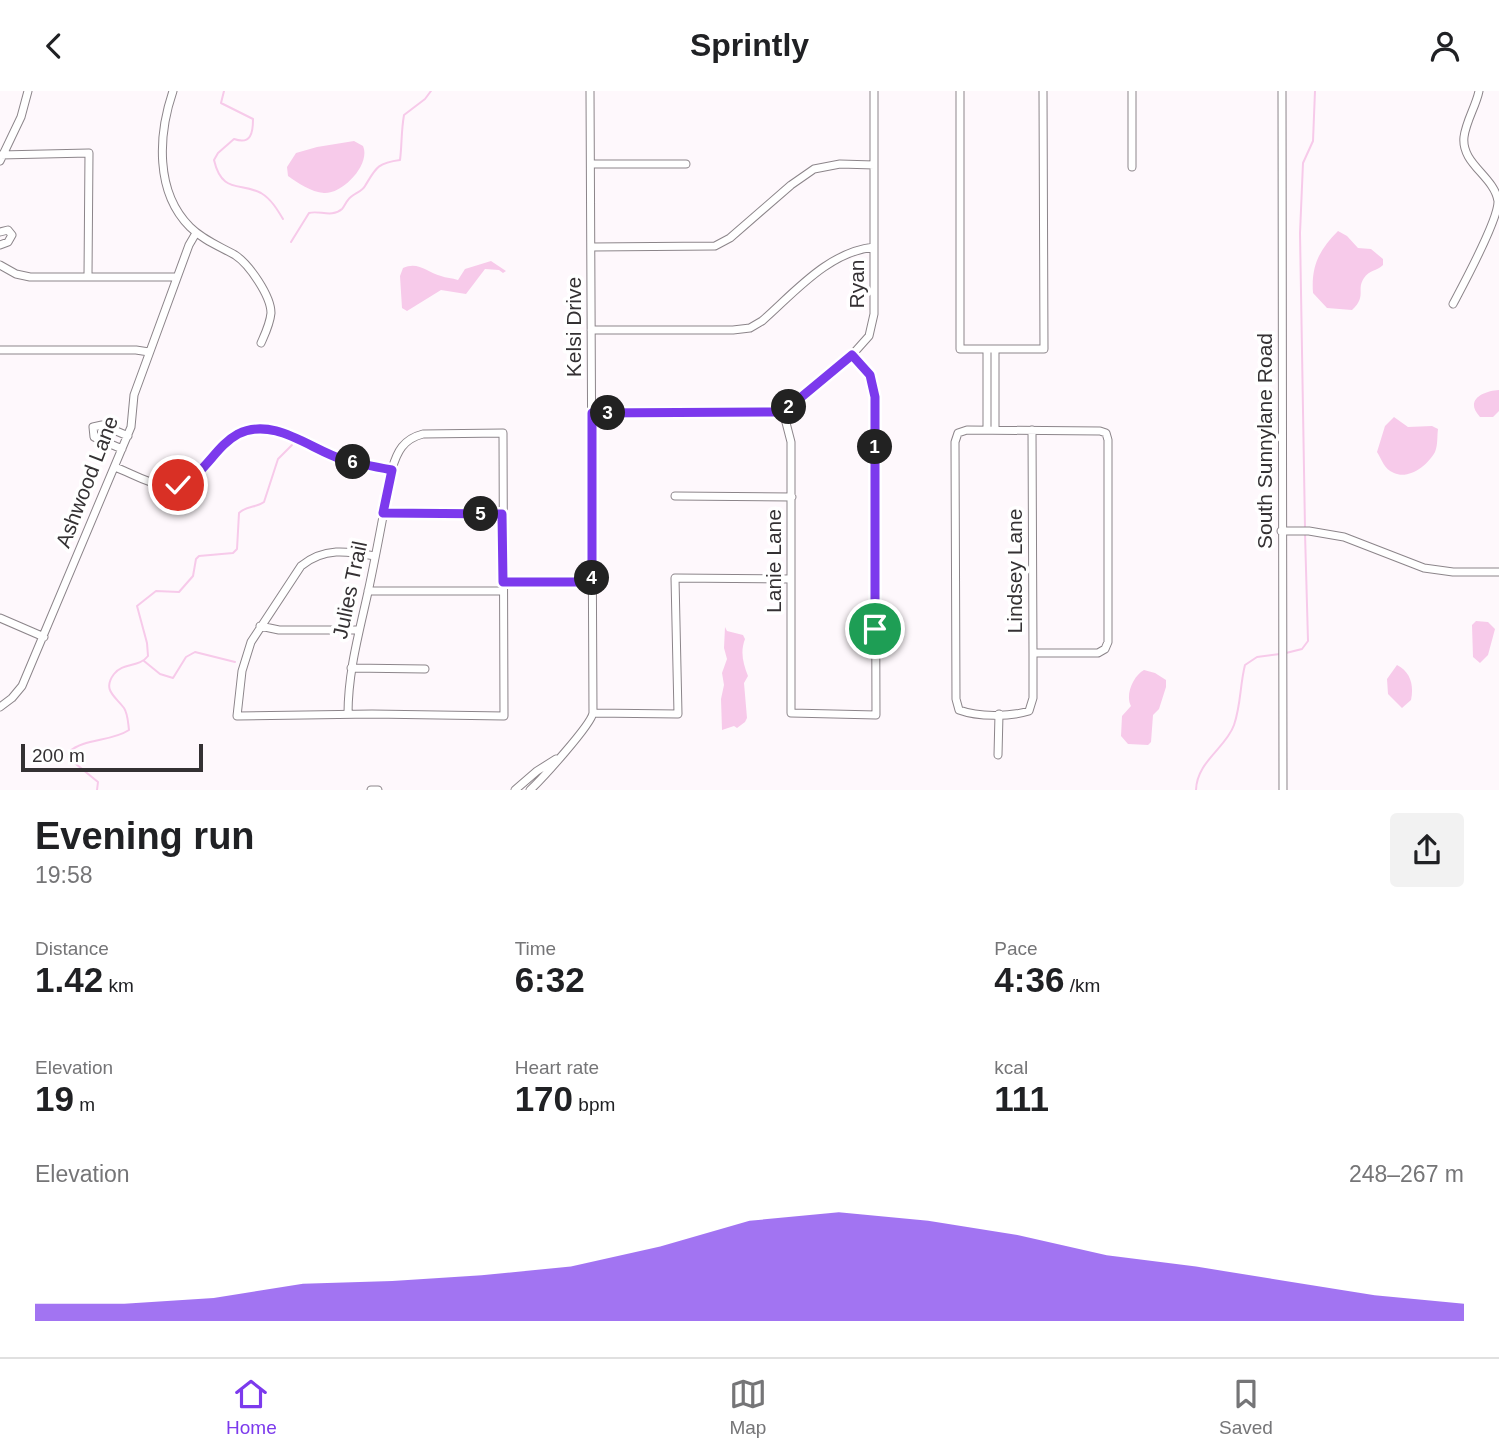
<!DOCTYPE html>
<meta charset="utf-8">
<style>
body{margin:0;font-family:Arial,sans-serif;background:#f2f2f2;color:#202124;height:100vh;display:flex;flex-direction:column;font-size:26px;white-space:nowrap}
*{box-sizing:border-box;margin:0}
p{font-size:23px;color:#757577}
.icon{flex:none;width:38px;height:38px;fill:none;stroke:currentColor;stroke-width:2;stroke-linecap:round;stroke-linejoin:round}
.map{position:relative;height:699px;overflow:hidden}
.panel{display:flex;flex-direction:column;background:#fff;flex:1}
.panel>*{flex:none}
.scale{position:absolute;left:21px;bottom:18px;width:182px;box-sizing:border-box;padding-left:7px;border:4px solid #343133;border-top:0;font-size:19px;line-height:24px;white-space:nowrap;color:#343133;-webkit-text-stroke:5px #fff;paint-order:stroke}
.pin{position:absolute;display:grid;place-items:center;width:60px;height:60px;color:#fff;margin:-30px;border:4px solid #fff;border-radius:50%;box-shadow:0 2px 7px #0007}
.km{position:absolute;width:35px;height:35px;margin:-18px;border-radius:50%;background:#222;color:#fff;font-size:19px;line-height:35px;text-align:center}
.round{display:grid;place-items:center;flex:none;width:74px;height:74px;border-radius:7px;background:#f2f2f2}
.summary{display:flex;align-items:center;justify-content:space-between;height:119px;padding:0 35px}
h1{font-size:38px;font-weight:600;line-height:52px}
.stats{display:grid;grid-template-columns:repeat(3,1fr);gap:10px;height:119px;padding:7px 35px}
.stats div{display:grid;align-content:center}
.stats b{font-size:35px;font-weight:600}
.stats small{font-size:19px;font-weight:400}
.stats p{font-size:19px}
.chart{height:196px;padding:14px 35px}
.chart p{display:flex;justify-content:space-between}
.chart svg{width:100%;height:126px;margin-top:7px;fill:#7c3aed;opacity:.7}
header{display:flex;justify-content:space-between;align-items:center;height:91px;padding:0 35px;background:#fff;font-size:32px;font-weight:600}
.tabs{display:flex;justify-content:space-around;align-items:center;height:98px;border-top:2px solid #e0e0e0;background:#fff;font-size:19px;color:#757577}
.tabs a{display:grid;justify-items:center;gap:4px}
.tabs .current{color:#7c3aed}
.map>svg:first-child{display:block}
.water{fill:#f7caea}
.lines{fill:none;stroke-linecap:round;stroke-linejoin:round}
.stream{stroke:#f7caea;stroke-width:2}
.minor-casing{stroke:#8c858a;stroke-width:9}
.minor{stroke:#fff;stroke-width:7}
.route-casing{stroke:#fff;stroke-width:14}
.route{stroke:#7c3aed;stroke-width:9}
.labels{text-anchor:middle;stroke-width:7;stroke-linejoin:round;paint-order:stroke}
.street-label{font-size:21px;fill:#343133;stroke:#fff}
</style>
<header><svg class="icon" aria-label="back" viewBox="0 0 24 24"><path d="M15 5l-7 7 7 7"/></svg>Sprintly<svg class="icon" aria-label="person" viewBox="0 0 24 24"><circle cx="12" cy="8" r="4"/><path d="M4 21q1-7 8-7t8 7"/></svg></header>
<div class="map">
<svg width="1499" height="699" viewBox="0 0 1499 699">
<rect width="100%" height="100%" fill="#fef8fc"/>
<path class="water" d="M354,50L363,55C371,73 343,103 324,102C311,101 298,92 288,85L287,76L296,62L317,56Z
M1338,140L1347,145L1358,157L1371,158L1383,168V174C1377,180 1369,179 1364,187C1356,199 1367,205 1352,219L1327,217L1313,202C1311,175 1319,159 1338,140Z
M491,170L506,180L503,182L499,179L485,178L466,203L441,199L407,220L402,217L400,185L403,177C418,170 427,181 441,185C446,187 452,187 458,189L465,178Z
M1499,299V320L1493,326H1480C1464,309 1483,300 1499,299Z
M1394,326L1408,336L1432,335L1438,338C1437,345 1438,354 1435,361C1428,374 1409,389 1394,382C1384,378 1382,369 1377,361L1385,335Z
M1476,530L1488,531L1495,538L1488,564L1480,572L1473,566L1472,534Z
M725,536L727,540L743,544L745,548C740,561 743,572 748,585L744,592L747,627L745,631L737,637L734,635L722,639L721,608L724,594L722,582L727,568L724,557Z
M1397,574C1411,581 1414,595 1411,609L1402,617L1388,603L1387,588Z
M1144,579L1155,582L1166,589V596L1159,618L1153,624L1151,651L1148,654L1128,653L1121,645L1122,625L1131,615C1125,604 1133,585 1144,579Z"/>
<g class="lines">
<path class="stream" d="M224,0L221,12L253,28C253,42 251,54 234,48L218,62L214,69C222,103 240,91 261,102C271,108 277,118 283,128
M291,151L309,122C319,119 332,127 342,118C344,116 346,111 348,109C352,103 362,101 365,95C376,77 377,72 400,69C402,54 401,41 404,24L425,8L431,0
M1305,437L1300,142L1303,72L1313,50L1315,0
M1286,562L1302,558L1308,550L1305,442
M144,570L160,583L173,587L186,566L195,561L235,571
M97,699L98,691L71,669L69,661C84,647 111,651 129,639C128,632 128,623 124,617C115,605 102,599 114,583C123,571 139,577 148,565L147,552L137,515L156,500L179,501L193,485L196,468L199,465L233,462L237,458L239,422C247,414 256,417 264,411L278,368L292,354
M1196,699C1197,670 1226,657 1234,634C1241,614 1240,593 1245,574L1257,566L1280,563"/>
<defs>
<path id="minor" d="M173,0C158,44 155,101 190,136C203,149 219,155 235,164C249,173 271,205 271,222C270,233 265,243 261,252
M960,0V258H1044L1043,0
M1132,0V76
M1282,0L1283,699
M0,64L89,62L88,185
M0,70L21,26L28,0
M591,73H686
M0,141L8,139L12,144L8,151L0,154
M592,156L715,155L730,147L791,94L814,78L840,73L874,74
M0,174L16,183L30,186H177
M1453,213C1463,194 1499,128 1498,110C1494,85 1461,73 1464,46C1466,30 1476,15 1479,0
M591,239H733L750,237L762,230C795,201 828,161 874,156
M995,258V339
M0,259H136L149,261
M783,320L791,351V622L876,624L875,306L870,284L852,264L869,245L874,223V0
M592,322L778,321L793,313L852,264
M987,339V258
M1032,339L1033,562V607L1029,620C1010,626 978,626 959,619L956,608L955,351L958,342L967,339L1100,340L1106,342L1108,349V551L1105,558L1098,562H1033
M122,358L94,346L93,336L102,334L128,345
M115,376C131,382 148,393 166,395C207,399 215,341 258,338C288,335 316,360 344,369C359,373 376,376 392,378
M675,405L792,406
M383,422L501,423
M1281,440H1309L1344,446L1424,477L1453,481H1499
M503,491H592
M368,500H502
M0,527L44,546
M260,535L279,539H359
M351,577L425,578
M0,616L12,607L22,595L131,336L134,304L189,154L196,142
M593,622L678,623L675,487L791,488
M348,623C348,581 359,542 368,501C377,460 384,419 392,378C397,361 403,348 423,343L503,342L504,625L372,623L237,625L242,580L251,551L301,475C324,456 347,460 375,465
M998,664L999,623
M371,699H378
M515,699L537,680L556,668
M530,699C541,689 591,634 593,622L590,0"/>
</defs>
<use href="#minor" class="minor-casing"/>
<use href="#minor" class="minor"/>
</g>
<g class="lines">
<defs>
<path id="route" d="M178,394C205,385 214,356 238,343C274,325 311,359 344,369C360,373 376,376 392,379L383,422L502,423L503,491H592V322L778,321L793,313L852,264L870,284L875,306V538"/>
</defs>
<use href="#route" class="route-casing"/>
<use href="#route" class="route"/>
</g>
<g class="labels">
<g class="street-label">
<text transform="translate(857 193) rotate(-90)" y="7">Ryan</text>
<text transform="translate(574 236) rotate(-90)" y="7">Kelsi Drive</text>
<text transform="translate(1265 350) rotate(-90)" y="7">South Sunnylane Road</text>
<text transform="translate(87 391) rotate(-69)" y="7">Ashwood Lane</text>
<text transform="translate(774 470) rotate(-90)" y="7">Lanie Lane</text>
<text transform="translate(1015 480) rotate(-90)" y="7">Lindsey Lane</text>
<text transform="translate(350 499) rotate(-78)" y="7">Julies Trail</text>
</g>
</g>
</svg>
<div class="scale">200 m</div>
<div class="pin" style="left:875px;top:538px;background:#1e9e55"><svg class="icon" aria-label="arrive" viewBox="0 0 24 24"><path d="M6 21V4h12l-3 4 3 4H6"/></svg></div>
<div class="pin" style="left:178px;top:394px;background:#d93025"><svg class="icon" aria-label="check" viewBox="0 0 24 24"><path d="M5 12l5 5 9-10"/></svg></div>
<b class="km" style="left:875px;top:356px">1</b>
<b class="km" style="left:789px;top:316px">2</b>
<b class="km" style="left:608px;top:322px">3</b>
<b class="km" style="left:592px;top:487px">4</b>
<b class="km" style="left:481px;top:423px">5</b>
<b class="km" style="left:353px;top:371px">6</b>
</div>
<section class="panel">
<div class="summary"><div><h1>Evening run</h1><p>19:58</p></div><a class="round"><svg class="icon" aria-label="share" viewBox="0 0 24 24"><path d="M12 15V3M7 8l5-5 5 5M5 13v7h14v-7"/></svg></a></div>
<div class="stats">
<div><p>Distance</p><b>1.42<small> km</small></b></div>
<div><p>Time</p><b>6:32</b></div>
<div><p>Pace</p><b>4:36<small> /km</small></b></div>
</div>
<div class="stats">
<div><p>Elevation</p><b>19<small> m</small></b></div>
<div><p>Heart rate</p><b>170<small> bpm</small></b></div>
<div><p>kcal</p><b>111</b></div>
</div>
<div class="chart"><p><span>Elevation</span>248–267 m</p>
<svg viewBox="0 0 160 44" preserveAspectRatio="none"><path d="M0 44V38L10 38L20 36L30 31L40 30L50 28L60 25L70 18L80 9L90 6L100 9L110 14L120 21L130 25L140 30L150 35L160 38V44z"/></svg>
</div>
</section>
<nav class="tabs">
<a class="current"><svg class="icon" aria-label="home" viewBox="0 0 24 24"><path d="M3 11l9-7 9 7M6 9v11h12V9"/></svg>Home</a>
<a><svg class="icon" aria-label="map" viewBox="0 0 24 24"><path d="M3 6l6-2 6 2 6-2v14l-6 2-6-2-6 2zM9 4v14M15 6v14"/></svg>Map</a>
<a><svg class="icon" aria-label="saved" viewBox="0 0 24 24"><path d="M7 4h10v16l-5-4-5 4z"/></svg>Saved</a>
</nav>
